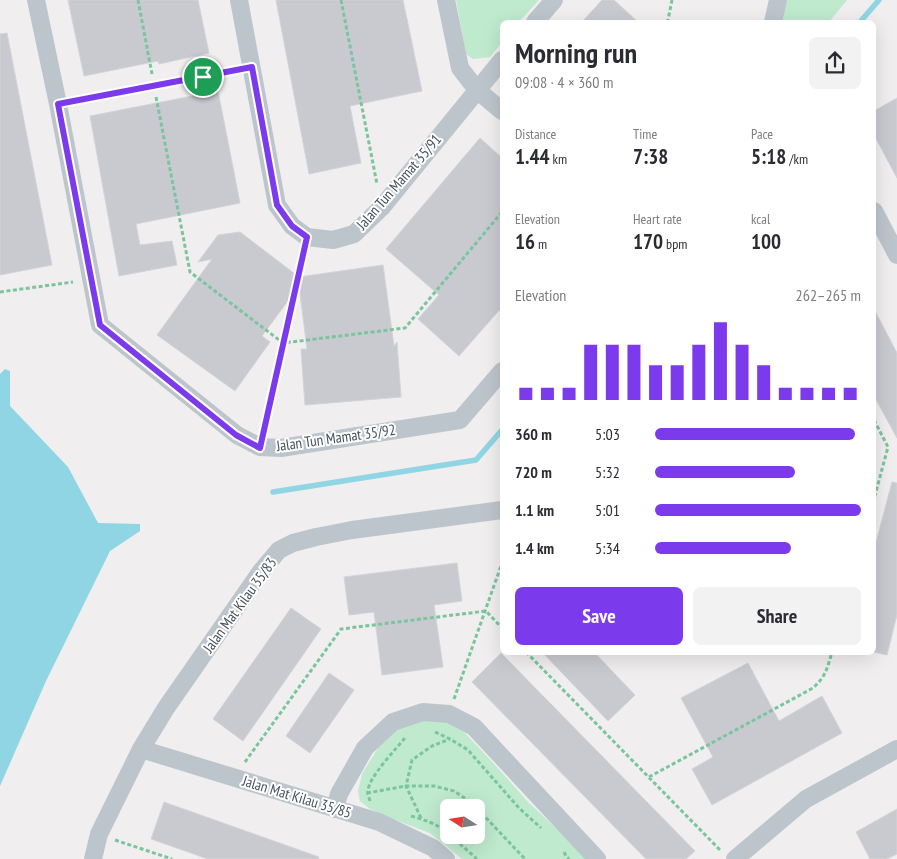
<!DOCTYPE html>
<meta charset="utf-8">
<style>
body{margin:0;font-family:"PT Sans Narrow",sans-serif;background:#f2f2f3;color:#2b2b33;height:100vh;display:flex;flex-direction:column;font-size:19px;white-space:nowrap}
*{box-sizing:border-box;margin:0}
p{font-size:16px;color:#7c7c81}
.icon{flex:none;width:28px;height:28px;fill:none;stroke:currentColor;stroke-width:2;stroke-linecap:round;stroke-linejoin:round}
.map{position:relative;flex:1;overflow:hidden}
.sheet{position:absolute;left:500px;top:20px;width:376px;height:635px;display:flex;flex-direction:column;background:#fff;border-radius:8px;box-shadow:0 5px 20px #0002}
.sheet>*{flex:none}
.needle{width:32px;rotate:282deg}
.fabs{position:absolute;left:440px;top:799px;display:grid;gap:10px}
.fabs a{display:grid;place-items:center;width:45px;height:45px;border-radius:8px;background:#fff;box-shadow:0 5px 20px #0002;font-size:25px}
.pin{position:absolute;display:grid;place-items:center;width:42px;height:42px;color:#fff;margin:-21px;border:2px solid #fff;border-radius:50%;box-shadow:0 1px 5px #0007}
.round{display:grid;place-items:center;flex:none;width:52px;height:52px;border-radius:8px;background:#f2f2f3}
.overview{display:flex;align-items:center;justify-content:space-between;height:85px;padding:0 15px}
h1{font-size:28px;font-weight:800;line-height:38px}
.figures{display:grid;grid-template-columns:repeat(3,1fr);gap:8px;height:85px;padding:5px 15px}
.figures div{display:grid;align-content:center}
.figures b{font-size:21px;font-weight:800}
.figures small{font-size:14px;font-weight:400}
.figures p{font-size:14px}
.chart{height:140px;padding:10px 15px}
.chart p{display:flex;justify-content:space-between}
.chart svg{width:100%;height:90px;margin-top:5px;stroke:#7c3aed;stroke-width:6}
.button{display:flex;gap:10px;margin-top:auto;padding:10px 15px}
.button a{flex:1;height:58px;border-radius:8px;background:#7c3aed;color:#fff;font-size:20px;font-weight:800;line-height:58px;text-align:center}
.button a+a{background:#f2f2f3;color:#2b2b33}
ul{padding:0 15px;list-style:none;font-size:16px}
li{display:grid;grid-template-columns:80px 60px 1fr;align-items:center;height:38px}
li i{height:12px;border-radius:6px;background:#7c3aed}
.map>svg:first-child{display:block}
.green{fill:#bfeace;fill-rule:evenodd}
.water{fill:#90d5e4}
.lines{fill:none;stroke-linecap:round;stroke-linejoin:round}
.stream{stroke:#90d5e4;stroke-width:5.5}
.building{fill:#c8cad0;stroke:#d2d4d9}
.path{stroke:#7ac59e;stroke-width:3;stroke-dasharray:4 2.5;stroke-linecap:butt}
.service{stroke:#bdc5cc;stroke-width:9}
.minor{stroke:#bdc5cc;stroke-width:18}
.route-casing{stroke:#fff;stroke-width:10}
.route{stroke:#7c3aed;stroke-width:6}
.labels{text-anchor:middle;stroke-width:4;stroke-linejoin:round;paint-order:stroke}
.street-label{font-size:15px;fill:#475159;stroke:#fff}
</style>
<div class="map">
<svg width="897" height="859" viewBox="0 0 897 859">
<rect width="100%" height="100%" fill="#f0eeee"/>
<path class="green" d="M456,0H539L519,22H502V42L490,57L473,59L466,54Z
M787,0H847L829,22H782Z
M424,720L446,722L465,733L495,765L528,802L570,841L586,859H462L430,833L390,818L370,809L360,801L358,791L362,774L378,748L400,727ZM449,808H476V835H449Z"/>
<path class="water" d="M5,369L10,371V406L68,467L98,523L140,524V531L110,551L46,681L0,786V374Z"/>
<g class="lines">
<path class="stream" d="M860,22L879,0
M273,492L476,460L502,430"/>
</g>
<path class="building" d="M68,0H198L209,53L159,64L158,61L84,76Z
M276,0H403L422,91L350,106L361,163L309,174Z
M602,0H614L638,22H582Z
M7,33L52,265L0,275V34Z
M218,91L240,203L136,224L140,245L172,241L177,265L119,276L90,116Z
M897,98V178L874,135V111Z
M480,138L502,158V307L459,356L418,319L439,295L386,249Z
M240,232L299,277L383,265L394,346L397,342L401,397L305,405L301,349H307L299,286L262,336L270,342L235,391L157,335L212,259L198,262L218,235Z
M874,309L897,353V438L874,396Z
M892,482L897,483V615L887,655L874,652V550Z
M457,563L462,601L434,605L443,667L382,675L374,612L349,615L344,577Z
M291,608L321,629L243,741L213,719Z
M542,652H594L635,695L608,721Z
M501,653L695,851L686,859H646L472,682Z
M748,663L779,721L822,696L842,733L712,805L692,769L713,757L681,698Z
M329,673L354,690L310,753L286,736Z
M164,802L319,857L318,859H208L151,839Z
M897,809V854L887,859H870L856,832Z"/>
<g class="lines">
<path class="path" d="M138,0L152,74
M341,0L377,184
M666,22L668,20L672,0
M156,97L190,272L283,343L405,328L502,212
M0,292L73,282
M874,420L888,447L874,499
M264,429L303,252
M526,652L721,851
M454,699L502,563
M435,732L450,739L468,750L519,808L541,828
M245,762L341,629L486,611L502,628
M649,777L813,688C826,676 827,669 832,652
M367,793L406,786H434L454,791L472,803L525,859
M370,801C369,797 367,794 368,790C370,776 395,750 405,738
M411,816C425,820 438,824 449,834
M421,818L406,786L412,760L432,746L450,739
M450,835L477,859
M115,840L172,859
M564,852L566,856L569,859"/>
<path class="service" d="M58,104L252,67"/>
<path class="minor" d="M36,0L58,104L100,325L237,435L260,447L281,448L460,420L502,371
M239,0L277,205L292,226L307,237L333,240L354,234L382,207L502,60
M446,0L460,68L477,90L502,111
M535,22L554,0
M773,22L778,0
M874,211L897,255
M141,749L379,822L433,848L446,859
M335,809L339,794L365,748L393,722L423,712L449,714L474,727L597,859
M93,859L99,834L141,749L166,708L262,570L279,550L293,543L316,537L352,530L502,510
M735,859L806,799L897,749"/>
</g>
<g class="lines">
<defs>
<path id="route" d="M252,67L277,205L292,226L307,237L260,448L236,435L100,325L58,104Z"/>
</defs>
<use href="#route" class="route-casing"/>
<use href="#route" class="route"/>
</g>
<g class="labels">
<g class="street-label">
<text transform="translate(399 182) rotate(-49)" y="5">Jalan Tun Mamat 35/91</text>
<text transform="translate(336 438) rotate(-8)" y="5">Jalan Tun Mamat 35/92</text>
<text transform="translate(240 605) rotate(-54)" y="5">Jalan Mat Kilau 35/83</text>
<text transform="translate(297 797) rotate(17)" y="5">Jalan Mat Kilau 35/85</text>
</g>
</g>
</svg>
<div class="fabs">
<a><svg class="needle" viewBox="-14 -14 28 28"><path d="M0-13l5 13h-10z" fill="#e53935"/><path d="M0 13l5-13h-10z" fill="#7c7c81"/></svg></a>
</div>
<div class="pin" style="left:203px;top:77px;background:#1e9e55"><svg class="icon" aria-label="arrive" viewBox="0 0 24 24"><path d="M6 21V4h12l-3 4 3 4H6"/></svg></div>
<section class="sheet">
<div class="overview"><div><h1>Morning run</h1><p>09:08 · 4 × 360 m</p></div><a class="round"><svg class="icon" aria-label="share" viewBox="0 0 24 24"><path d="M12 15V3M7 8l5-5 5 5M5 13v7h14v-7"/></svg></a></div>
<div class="figures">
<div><p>Distance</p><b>1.44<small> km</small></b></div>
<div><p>Time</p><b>7:38</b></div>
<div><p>Pace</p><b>5:18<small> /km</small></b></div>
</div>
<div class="figures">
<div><p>Elevation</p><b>16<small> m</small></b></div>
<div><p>Heart rate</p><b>170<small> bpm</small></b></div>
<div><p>kcal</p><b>100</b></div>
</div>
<div class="chart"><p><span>Elevation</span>262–265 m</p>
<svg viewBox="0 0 160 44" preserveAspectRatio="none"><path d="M5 44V38M15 44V38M25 44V38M35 44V17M45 44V17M55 44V17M65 44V27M75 44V27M85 44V17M95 44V6M105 44V17M115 44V27M125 44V38M135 44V38M145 44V38M155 44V38"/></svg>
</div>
<ul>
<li><b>360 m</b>5:03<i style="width:97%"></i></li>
<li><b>720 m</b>5:32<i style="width:68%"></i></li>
<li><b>1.1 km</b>5:01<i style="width:100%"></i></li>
<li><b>1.4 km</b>5:34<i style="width:66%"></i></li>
</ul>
<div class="button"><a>Save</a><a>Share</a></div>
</section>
</div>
